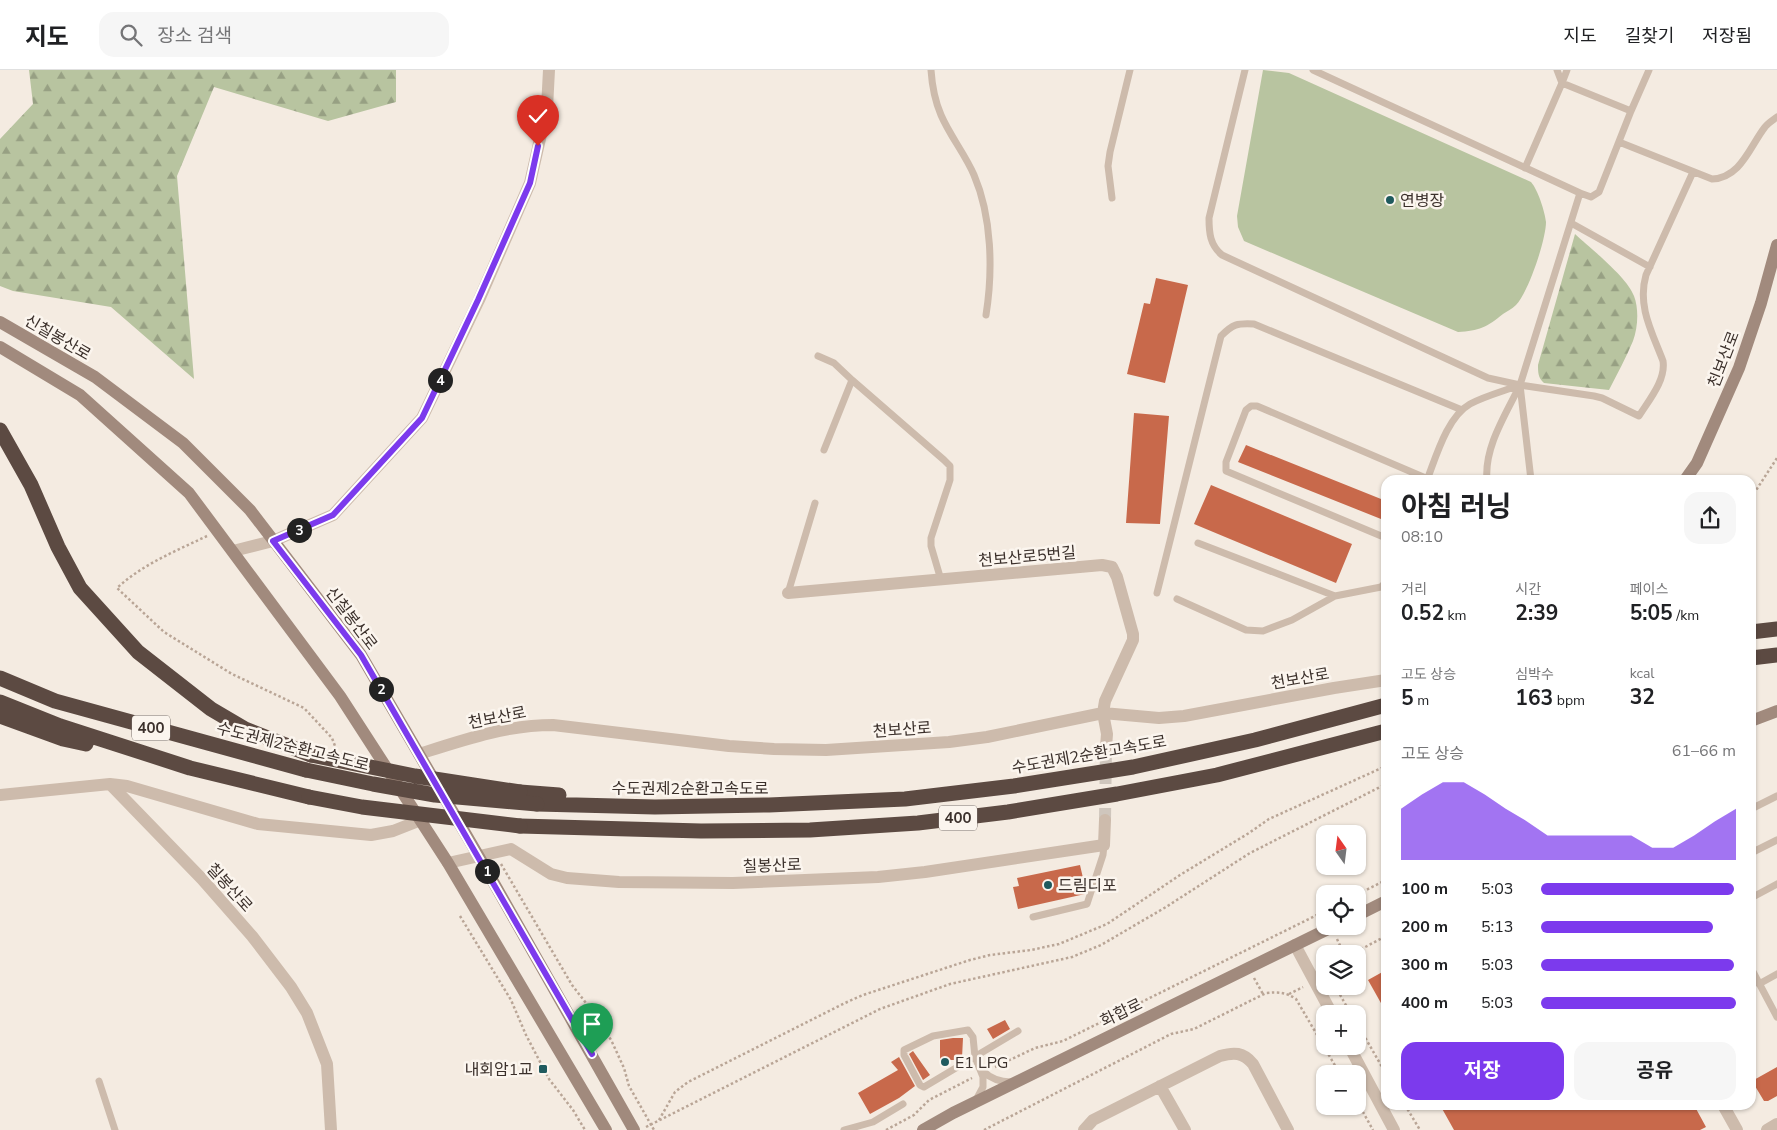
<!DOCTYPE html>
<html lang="ko">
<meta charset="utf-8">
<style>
body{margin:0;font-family:"Nunito Sans","Noto Sans KR",sans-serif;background:#f6f6f6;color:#202124;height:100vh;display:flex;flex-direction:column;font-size:19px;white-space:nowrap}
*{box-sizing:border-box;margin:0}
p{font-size:16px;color:#757577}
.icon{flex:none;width:28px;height:28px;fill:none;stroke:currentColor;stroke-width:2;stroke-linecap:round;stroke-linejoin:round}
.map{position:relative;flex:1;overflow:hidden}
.panel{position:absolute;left:1381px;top:405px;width:375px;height:635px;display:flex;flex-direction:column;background:#fff;border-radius:15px;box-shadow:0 1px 4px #0004}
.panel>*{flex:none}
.needle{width:32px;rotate:346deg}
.fabs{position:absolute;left:1316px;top:755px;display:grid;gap:10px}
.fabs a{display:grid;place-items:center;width:50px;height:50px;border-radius:10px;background:#fff;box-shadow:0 1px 4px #0004;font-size:25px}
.pin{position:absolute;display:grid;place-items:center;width:42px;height:42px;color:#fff;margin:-51px -21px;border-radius:50% 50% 50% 0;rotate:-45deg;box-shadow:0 0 5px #0007}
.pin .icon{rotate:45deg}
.km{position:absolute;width:25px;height:25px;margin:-12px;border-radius:50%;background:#222;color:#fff;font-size:14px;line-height:25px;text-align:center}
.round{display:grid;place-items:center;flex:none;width:52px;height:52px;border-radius:15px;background:#f6f6f6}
.summary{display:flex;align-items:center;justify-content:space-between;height:85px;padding:0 20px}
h1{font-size:28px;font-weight:700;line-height:38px}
.stats{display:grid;grid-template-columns:repeat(3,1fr);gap:8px;height:85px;padding:5px 20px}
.stats div{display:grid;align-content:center}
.stats b{font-size:21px;font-weight:700}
.stats small{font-size:14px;font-weight:400}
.stats p{font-size:14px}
.chart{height:140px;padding:10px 20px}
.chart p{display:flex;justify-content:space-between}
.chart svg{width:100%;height:90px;margin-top:5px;fill:#7c3aed;opacity:.7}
.primary-button{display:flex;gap:10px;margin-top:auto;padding:10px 20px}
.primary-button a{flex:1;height:58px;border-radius:15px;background:#7c3aed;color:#fff;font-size:20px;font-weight:700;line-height:58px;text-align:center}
.primary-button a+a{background:#f6f6f6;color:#202124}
ul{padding:0 20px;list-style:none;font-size:16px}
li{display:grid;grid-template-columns:80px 60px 1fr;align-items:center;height:38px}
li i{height:12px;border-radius:6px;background:#7c3aed}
header{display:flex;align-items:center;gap:30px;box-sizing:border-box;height:70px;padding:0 25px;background:#fff;border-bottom:1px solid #e0e0e0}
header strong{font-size:24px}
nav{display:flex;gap:28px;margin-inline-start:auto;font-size:18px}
.search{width:350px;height:45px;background:#f6f6f6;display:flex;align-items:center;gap:12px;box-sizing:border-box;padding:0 18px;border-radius:15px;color:#757577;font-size:19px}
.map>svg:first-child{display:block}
.green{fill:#b8c4a0}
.forest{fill:url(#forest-firs)}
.building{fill:#c8694b}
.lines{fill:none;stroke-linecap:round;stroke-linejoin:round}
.street-tunnel{stroke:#cfc6bd;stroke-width:12;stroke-dasharray:12 6;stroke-linecap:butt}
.path{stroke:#b9a596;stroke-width:2.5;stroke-dasharray:2.5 2.5;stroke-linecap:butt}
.lane{stroke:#cdbbac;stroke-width:7}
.street{stroke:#cdbbac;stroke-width:12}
.secondary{stroke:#a18a7d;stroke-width:12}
.highway{stroke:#5c4a42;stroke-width:15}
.path-bridge{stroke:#b9a596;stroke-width:2.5;stroke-dasharray:2.5 2.5;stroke-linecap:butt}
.highway-bridge{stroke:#5c4a42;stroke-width:15}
.route-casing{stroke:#fff;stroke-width:10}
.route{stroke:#7c3aed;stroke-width:6}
.poi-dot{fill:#1f5a5e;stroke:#fbf5ee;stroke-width:2}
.labels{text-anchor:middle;stroke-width:5;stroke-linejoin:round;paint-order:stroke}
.shield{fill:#fbf5ee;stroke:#756b66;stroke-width:1}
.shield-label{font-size:15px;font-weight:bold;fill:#3b302b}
.poi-label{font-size:16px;fill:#3b302b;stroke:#fbf5ee;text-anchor:start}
.street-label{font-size:16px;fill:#3b302b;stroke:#fbf5ee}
</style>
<header>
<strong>지도</strong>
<div class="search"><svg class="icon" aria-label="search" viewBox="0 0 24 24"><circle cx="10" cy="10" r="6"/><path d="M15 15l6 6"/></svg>장소 검색</div>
<nav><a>지도</a><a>길찾기</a><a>저장됨</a></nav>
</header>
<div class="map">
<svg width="1777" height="1060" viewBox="0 0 1777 1060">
<defs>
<pattern id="forest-firs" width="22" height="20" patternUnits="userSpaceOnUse" patternTransform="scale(1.25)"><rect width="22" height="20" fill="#b8c4a0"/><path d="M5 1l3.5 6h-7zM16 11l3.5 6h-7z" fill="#97a083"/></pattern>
</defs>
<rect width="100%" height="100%" fill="#f4ebe1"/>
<path class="green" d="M1263,0L1289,3L1531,112C1538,120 1545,142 1546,152C1546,170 1528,223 1516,235C1512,239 1507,241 1503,244C1487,257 1479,261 1458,262L1244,171L1238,157L1237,146Z"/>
<path class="forest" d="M29,0H396V32L328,51L214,17L177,106L194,309L111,237L13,221L0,216V69L33,34Z
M1575,164C1591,179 1627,207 1634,226C1639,239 1638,258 1633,271C1626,288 1617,304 1609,320L1544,313C1538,308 1538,302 1538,295Z"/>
<path class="building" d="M1156,208L1188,215L1165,313L1127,304L1144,233L1150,234Z
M1134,343L1169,346L1160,454L1126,453Z
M1246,375L1386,431V451L1238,392Z
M1211,415L1352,474L1336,513L1194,454Z
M1080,795L1086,821L1085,824L1018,839L1013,817L1019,816L1017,808Z
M1386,900V942L1368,910Z
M1005,950L1010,959L993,969L987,959Z
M953,968H963L962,988L958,990H940V970Z
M913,981L930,1005L923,1010L909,984Z
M899,987L915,1016L899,1028L870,1044L858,1023L898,1000L891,992Z
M1777,997V1026L1768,1031H1764L1752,1011Z
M1440,1035H1694L1706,1057L1700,1060H1454Z"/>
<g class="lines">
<path class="street-tunnel" d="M1105,750L1106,677"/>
<path class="path" d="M1751,428L1777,388
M207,466C176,481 143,494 117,518L164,562L232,604L304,638L332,668L335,676
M501,794L572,915L603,955L612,972
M1358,824L1386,810
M460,846L511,930L526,965L549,1009L573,1040L585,1060
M1337,869L1344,884
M1352,884L1386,866
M1254,908L1263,924
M1335,916L1351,944
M1289,924L1303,917
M1358,955L1386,1004
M995,997L1035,978L1063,971L1325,841
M1358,1033L1373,1060
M1405,1035L1420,1060
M659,1050L675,1022L688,1012L845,933L863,925L970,890L990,885L1031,880L1059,874L1107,854L1180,805L1249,763L1269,749L1386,696
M646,1057L880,939L950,914L1072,887L1101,875L1166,837L1250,783L1386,714
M886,1060L914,1045L929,1030L972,1008
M984,1060L1171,964L1194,959L1266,923C1278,922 1286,922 1296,929L1340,1004"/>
<path class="lane" d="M931,0C932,15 935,31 941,45C950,66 965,84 974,105C992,147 993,201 986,245
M1245,0L1209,148C1209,163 1210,175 1222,185L1488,308L1520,315L1594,326L1602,328L1639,346C1649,330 1666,310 1663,291C1652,262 1637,236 1646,205L1693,102
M1313,0L1580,123L1520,315
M1557,0L1562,13
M1562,13L1567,0
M1631,41L1649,0
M1619,72L1712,109C1741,108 1750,76 1765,57C1768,53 1773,50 1777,47
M1525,98L1562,13L1631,41L1599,122L1591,127L1580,123
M1112,128L1108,96L1110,82L1130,0
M1571,153L1650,197
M818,286L834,293L852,310
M824,380L852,310L944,390L950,396V410L931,468V476L941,510
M1427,410C1436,387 1447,347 1470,334C1485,326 1504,321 1520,315
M1487,410C1484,377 1506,344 1520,315L1531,410
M1386,468L1226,401V392L1246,340L1251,336H1257L1428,409
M1198,473L1335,526
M788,523L815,433
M1157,523L1221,266C1233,254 1237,253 1254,254L1462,340
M1177,529L1246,560L1263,561L1292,550L1335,526L1381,517L1386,512
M1751,739L1777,726
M1751,783L1777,770
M1751,828L1777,814
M1033,847L1087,834L1103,785L1104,775
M1751,898L1777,947
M1759,914L1777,904
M983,1001C991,1009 1000,1012 1011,1012
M99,1011L115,1060
M976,1030L983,1017V1007L975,987L973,967L968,960L933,966L904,980V985L920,1015L924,1017L1018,961
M844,1060L873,1052L903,1034"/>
<path class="street" d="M233,481L273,471L333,445L422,348L479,230L530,113L547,38L549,0
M788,523L1102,495L1112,497L1117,507L1133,564V570L1105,631L1103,643L1107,664L1106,677
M419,684C463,670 506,655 553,655L729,676L774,679L826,680L949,672L987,667L1103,643L1159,648L1184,646L1334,618L1386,610
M110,714L127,716L258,754L371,765L393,761L421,750
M0,725L110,714L202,809L252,866L291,917L307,943L327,994L331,1060
M448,793L511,779L551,804L567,808L619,812L733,813L878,807L925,802L1104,775L1105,750
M1295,875L1332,944
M1349,976L1394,1060
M1160,1016L1185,1060
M1723,1035L1737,1060
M1084,1060L1093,1050L1220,986C1234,982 1243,982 1253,994L1288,1060
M1767,1060L1777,1054"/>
<path class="secondary" d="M0,252L95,307L183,373L250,440L361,585L478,785L634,1060
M0,277L80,325L189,423L340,626L448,793L606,1060
M1685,410L1697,393L1739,298L1761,233L1777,175
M1751,651L1777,641
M1358,845L1386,831
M923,1060L953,1043L1334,856"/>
<path class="highway" d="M0,360L31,415L58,477L80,518L138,582L211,639L245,659L311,685
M1751,562L1777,559
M1751,588L1777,585
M0,608L55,631L306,700
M0,632L60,656L190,698L309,727
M0,646L63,669L86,674
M520,722L559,725
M537,734L655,737L769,735L905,729L1014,716L1133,697L1255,670L1386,635
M520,756L701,761L810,760L918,753L1008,742L1117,724L1217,705L1386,661"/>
<path class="path-bridge" d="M612,972L624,998L629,1016L654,1060"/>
<path class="highway-bridge" d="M311,685L415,706L520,722
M306,700L373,714L435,725L537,734
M309,727L362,737L520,756"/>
</g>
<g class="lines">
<defs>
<path id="route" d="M538,76L530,113L478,230L422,348L333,445L273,471L361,585L592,984"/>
</defs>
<use href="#route" class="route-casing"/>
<use href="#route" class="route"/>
</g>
<g class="poi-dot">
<circle cx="1390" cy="130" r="5"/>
<circle cx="1048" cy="815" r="5"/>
<circle cx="945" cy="992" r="5"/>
<rect x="538" y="994" width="10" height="10" rx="2.5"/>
</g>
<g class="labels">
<g class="shield">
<rect x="132" y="645.5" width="38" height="25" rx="4"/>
<rect x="939" y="735.5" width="38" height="25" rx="4"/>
</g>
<g class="shield-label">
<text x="151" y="663">400</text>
<text x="958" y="753">400</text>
</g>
<g class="poi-label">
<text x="1400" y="136">연병장</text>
<text x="1058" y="821">드림디포</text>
<text x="955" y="998">E1 LPG</text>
<text x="533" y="1005" text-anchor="end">내회암1교</text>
</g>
<g class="street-label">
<text transform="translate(58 267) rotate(30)" y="6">신칠봉산로</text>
<text transform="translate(1723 289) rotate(-69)" y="6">천보산로</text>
<text transform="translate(1027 486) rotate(-5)" y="6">천보산로5번길</text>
<text transform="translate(352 548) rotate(53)" y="6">신칠봉산로</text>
<text transform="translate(1300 608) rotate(-10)" y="6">천보산로</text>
<text transform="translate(497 647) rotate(-11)" y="6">천보산로</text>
<text transform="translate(902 659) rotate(-4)" y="6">천보산로</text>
<text transform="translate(293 676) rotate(14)" y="6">수도권제2순환고속도로</text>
<text transform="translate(1089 684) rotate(-10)" y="6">수도권제2순환고속도로</text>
<text x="690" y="724">수도권제2순환고속도로</text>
<text transform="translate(772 795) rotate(-2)" y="6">칠봉산로</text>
<text transform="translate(230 817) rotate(48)" y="6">칠봉산로</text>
<text transform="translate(1121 942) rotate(-26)" y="6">화합로</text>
</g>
</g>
</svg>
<div class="fabs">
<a><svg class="needle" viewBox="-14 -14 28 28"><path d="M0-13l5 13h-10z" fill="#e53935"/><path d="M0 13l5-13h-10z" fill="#757577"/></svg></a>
<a><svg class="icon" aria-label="locate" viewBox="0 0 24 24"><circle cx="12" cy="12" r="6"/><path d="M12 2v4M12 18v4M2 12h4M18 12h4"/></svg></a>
<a><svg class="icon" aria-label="layers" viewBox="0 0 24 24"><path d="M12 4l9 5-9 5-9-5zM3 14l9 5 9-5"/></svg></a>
<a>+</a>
<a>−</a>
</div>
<div class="pin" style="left:592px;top:984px;background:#1e9e55"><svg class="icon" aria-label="arrive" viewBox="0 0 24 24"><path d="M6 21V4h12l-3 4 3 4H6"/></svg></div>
<div class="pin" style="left:538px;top:76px;background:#d93025"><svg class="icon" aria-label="check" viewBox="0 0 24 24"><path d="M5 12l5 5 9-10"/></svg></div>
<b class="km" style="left:487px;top:801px">1</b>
<b class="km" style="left:381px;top:619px">2</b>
<b class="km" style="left:299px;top:460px">3</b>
<b class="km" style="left:440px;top:310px">4</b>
<section class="panel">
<div class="summary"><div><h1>아침 러닝</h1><p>08:10</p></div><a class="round"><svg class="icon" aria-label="share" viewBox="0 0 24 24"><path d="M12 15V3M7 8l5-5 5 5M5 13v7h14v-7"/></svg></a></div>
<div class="stats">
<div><p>거리</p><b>0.52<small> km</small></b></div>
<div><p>시간</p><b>2:39</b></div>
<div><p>페이스</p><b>5:05<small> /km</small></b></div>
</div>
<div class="stats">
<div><p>고도 상승</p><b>5<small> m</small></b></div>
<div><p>심박수</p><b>163<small> bpm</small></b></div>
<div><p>kcal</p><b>32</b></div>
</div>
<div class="chart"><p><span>고도 상승</span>61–66 m</p>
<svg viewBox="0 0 160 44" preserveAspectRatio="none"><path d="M0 44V19L10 12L20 6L30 6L40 12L50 19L60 25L70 32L80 32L90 32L100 32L110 32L120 38L130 38L140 32L150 25L160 19V44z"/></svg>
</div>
<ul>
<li><b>100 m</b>5:03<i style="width:99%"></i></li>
<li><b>200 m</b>5:13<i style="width:88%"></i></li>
<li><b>300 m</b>5:03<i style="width:99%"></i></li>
<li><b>400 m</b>5:03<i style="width:100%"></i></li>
</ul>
<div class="primary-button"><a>저장</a><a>공유</a></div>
</section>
</div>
